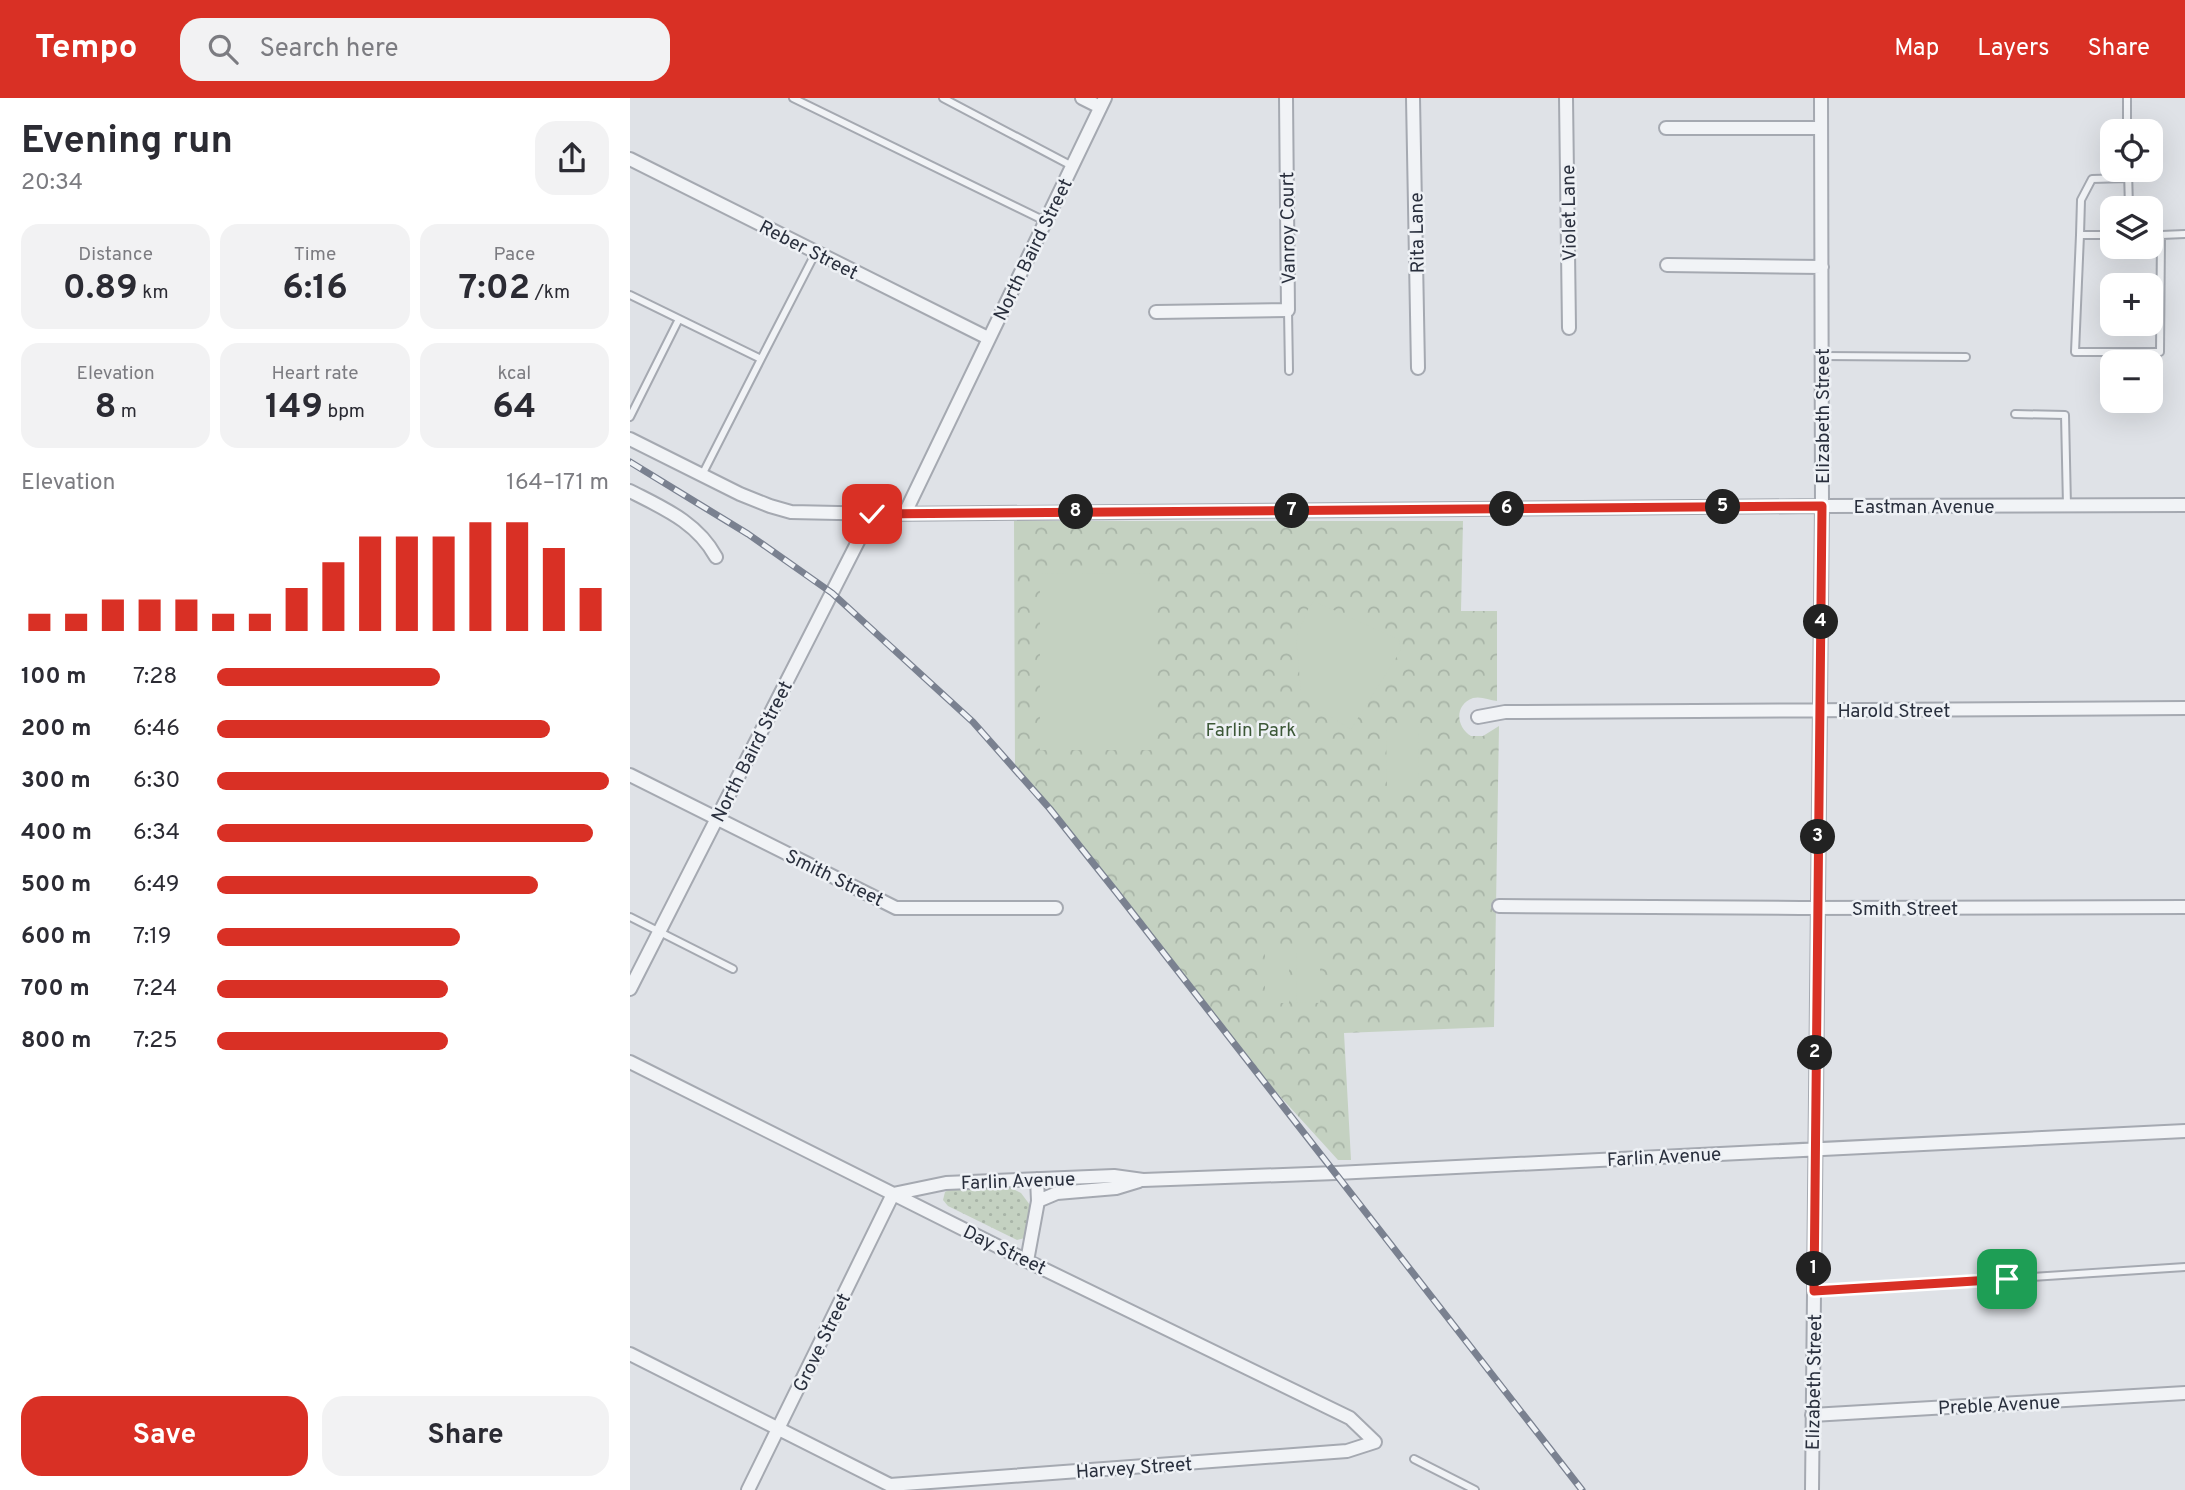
<!DOCTYPE html>
<meta charset="utf-8">
<style>
body{margin:0;font-family:Overpass,sans-serif;background:#f2f2f3;color:#2b2b33;height:100vh;display:flex;flex-direction:column;font-size:26px;white-space:nowrap}
*{box-sizing:border-box;margin:0}
p{font-size:23px;color:#7c7c81}
.icon{flex:none;width:38px;height:38px;fill:none;stroke:currentColor;stroke-width:2;stroke-linecap:round;stroke-linejoin:round}
.map{position:relative;flex:1;overflow:hidden}
.details{display:flex;flex-direction:column;background:#fff;width:630px}
.details>*{flex:none}
.fabs{position:absolute;left:1470px;top:21px;display:grid;gap:14px}
.fabs a{display:grid;place-items:center;width:63px;height:63px;border-radius:14px;background:#fff;box-shadow:0 7px 28px #0002;font-size:35px}
.pin{position:absolute;display:grid;place-items:center;width:60px;height:60px;color:#fff;margin:-30px;border-radius:14px;box-shadow:0 4px 10px #0006}
.km{position:absolute;width:35px;height:35px;margin:-18px;border-radius:50%;background:#222;color:#fff;font-size:19px;line-height:35px;text-align:center}
.round{display:grid;place-items:center;flex:none;width:74px;height:74px;border-radius:21px;background:#f2f2f3}
.headline{display:flex;align-items:center;justify-content:space-between;height:119px;padding:0 21px}
h1{font-size:38px;font-weight:700;line-height:52px}
.metrics{display:grid;grid-template-columns:repeat(3,1fr);gap:10px;height:119px;padding:7px 21px}
.metrics div{display:grid;align-content:center;border-radius:18px;background:#f2f2f3;text-align:center}
.metrics b{font-size:35px;font-weight:700}
.metrics small{font-size:19px;font-weight:400}
.metrics p{font-size:19px}
.chart{height:196px;padding:14px 21px}
.chart p{display:flex;justify-content:space-between}
.chart svg{width:100%;height:126px;margin-top:7px;stroke:#d93025;stroke-width:6}
.action{display:flex;gap:14px;margin-top:auto;padding:14px 21px}
.action a{flex:1;height:80px;border-radius:21px;background:#d93025;color:#fff;font-size:28px;font-weight:700;line-height:80px;text-align:center}
.action a+a{background:#f2f2f3;color:#2b2b33}
ul{padding:0 21px;list-style:none;font-size:23px}
li{display:grid;grid-template-columns:112px 84px 1fr;align-items:center;height:52px}
li i{height:18px;border-radius:9px;background:#d93025}
header{display:flex;align-items:center;gap:42px;box-sizing:border-box;height:98px;padding:0 35px;background:#d93025;color:#fff}
header strong{font-size:33px}
nav{display:flex;gap:38px;margin-inline-start:auto;font-size:24px}
.search{width:490px;height:63px;background:#f2f2f3;display:flex;align-items:center;gap:18px;box-sizing:border-box;padding:0 24px;border-radius:21px;color:#7c7c81;font-size:26px}
main{display:flex;flex:1;min-height:0}
.map>svg:first-child{display:block}
.grass{fill:url(#grass-dots)}
.park{fill:url(#park-crowns)}
.pitch{fill:#c4d1c1}
.lines{fill:none;stroke-linecap:round;stroke-linejoin:round}
.service-casing{stroke:#a5a9b1;stroke-width:10}
.minor-casing{stroke:#a5a9b1;stroke-width:16}
.service{stroke:#f1f3f6;stroke-width:6}
.minor{stroke:#f1f3f6;stroke-width:12}
.rail-casing{stroke:#7a8190;stroke-width:7}
.rail{stroke:#eef1f5;stroke-width:4.5;stroke-dasharray:13;stroke-linecap:butt}
.route-casing{stroke:#fff;stroke-width:14}
.route{stroke:#d93025;stroke-width:9}
.labels{text-anchor:middle;stroke-width:5;stroke-linejoin:round;paint-order:stroke}
.street-label{font-size:19px;fill:#292f3d;stroke:#eef1f5}
.park-label{font-size:19px;fill:#3c5837;stroke:#eef1f5}
</style>
<header>
<strong>Tempo</strong>
<div class="search"><svg class="icon" aria-label="search" viewBox="0 0 24 24"><circle cx="10" cy="10" r="6"/><path d="M15 15l6 6"/></svg>Search here</div>
<nav><a>Map</a><a>Layers</a><a>Share</a></nav>
</header>
<main>
<section class="details">
<div class="headline"><div><h1>Evening run</h1><p>20:34</p></div><a class="round"><svg class="icon" aria-label="share" viewBox="0 0 24 24"><path d="M12 15V3M7 8l5-5 5 5M5 13v7h14v-7"/></svg></a></div>
<div class="metrics">
<div><p>Distance</p><b>0.89<small> km</small></b></div>
<div><p>Time</p><b>6:16</b></div>
<div><p>Pace</p><b>7:02<small> /km</small></b></div>
</div>
<div class="metrics">
<div><p>Elevation</p><b>8<small> m</small></b></div>
<div><p>Heart rate</p><b>149<small> bpm</small></b></div>
<div><p>kcal</p><b>64</b></div>
</div>
<div class="chart"><p><span>Elevation</span>164–171 m</p>
<svg viewBox="0 0 160 44" preserveAspectRatio="none"><path d="M5 44V38M15 44V38M25 44V33M35 44V33M45 44V33M55 44V38M65 44V38M75 44V29M85 44V20M95 44V11M105 44V11M115 44V11M125 44V6M135 44V6M145 44V15M155 44V29"/></svg>
</div>
<ul>
<li><b>100 m</b>7:28<i style="width:57%"></i></li>
<li><b>200 m</b>6:46<i style="width:85%"></i></li>
<li><b>300 m</b>6:30<i style="width:100%"></i></li>
<li><b>400 m</b>6:34<i style="width:96%"></i></li>
<li><b>500 m</b>6:49<i style="width:82%"></i></li>
<li><b>600 m</b>7:19<i style="width:62%"></i></li>
<li><b>700 m</b>7:24<i style="width:59%"></i></li>
<li><b>800 m</b>7:25<i style="width:59%"></i></li>
</ul>
<div class="action"><a>Save</a><a>Share</a></div>
</section>
<div class="map">
<svg width="1555" height="1392" viewBox="0 0 1555 1392">
<defs>
<pattern id="grass-dots" width="8" height="8" patternUnits="userSpaceOnUse" patternTransform="scale(1.75)"><rect width="8" height="8" fill="#c4d1c1"/><path d="M2 2h.1M6 6h.1" fill="none" stroke="#a8b4a7" stroke-width="1.8" stroke-linecap="round"/></pattern>
<pattern id="park-crowns" width="20" height="18" patternUnits="userSpaceOnUse" patternTransform="scale(1.75)"><rect width="20" height="18" fill="#c4d1c1"/><path d="M2 6a3 3 0 1 1 6 0M12 15a3 3 0 1 1 6 0" fill="none" stroke="#a8b4a7"/></pattern>
</defs>
<rect width="100%" height="100%" fill="#dfe2e7"/>
<path class="grass" d="M377,1088L391,1095L400,1107L395,1140L387,1142L318,1108L313,1102L315,1094L322,1090Z"/>
<path class="park" d="M384,423H833L831,513H867V603C859,602 851,598 843,600C824,607 826,629 841,638H853L869,628L864,929L714,935L721,1062H708L626,972L420,711L385,672Z"/>
<path class="pitch" d="M527,475V652H410V476Z
M684,503L769,542L771,552L721,631L689,612L671,594L666,540L679,509Z
M756,627H788L789,690H757Z
M635,853H659V905H635Z
M667,853H690V905L666,904Z"/>
<g class="lines">
<defs>
<path id="service" d="M163,0L415,123
M313,0L442,68
M1497,0V33
M1498,72L1499,110
M1450,137L1451,102L1462,81L1498,80
M1482,137H1450L1445,254H1530L1531,137H1521
M1531,137L1555,136
M0,197L131,261L186,154
M658,212L659,273
M1192,258L1336,259
M1385,316L1435,317L1437,408
M0,319L49,221
M72,377L131,261
M0,819L103,871
M1184,1193L1555,1169
M784,1361L845,1392"/>
<path id="minor" d="M452,0L470,9
M783,0L788,270
M936,0L939,230
M1036,30H1191
M0,61L358,240
M1037,167L1192,169
M526,214L658,212L656,0
M0,341L110,396L140,408L161,414L255,416L1192,408L1555,407
M0,393C33,410 67,424 86,459
M275,415L475,0
M848,619L875,614L1555,610
M0,677L266,810H426
M869,808L1170,810L1555,809
M0,891L242,416
M0,964L397,1163L720,1320L745,1344L717,1353L260,1387L0,1256
M408,1103L427,1095L486,1090L509,1083
M397,1163L408,1103L407,1081
M1182,1317L1555,1295
M118,1392L263,1096L316,1085L484,1078L513,1082L706,1075L1555,1033
M1182,1392L1192,408L1191,0"/>
</defs>
<use href="#service" class="service-casing"/>
<use href="#minor" class="minor-casing"/>
<use href="#service" class="service"/>
<use href="#minor" class="minor"/>
<defs>
<path id="rail" d="M0,364L118,436L202,495L343,624L420,711L487,795L952,1392"/>
</defs>
<use href="#rail" class="rail-casing"/>
<use href="#rail" class="rail"/>
</g>
<g class="lines">
<defs>
<path id="route" d="M242,416L1192,408L1184,1193L1377,1181"/>
</defs>
<use href="#route" class="route-casing"/>
<use href="#route" class="route"/>
</g>
<g class="labels">
<g class="street-label">
<text transform="translate(938 115) rotate(-91)" y="7">Violet Lane</text>
<text transform="translate(657 130) rotate(-91)" y="7">Vanroy Court</text>
<text transform="translate(786 135) rotate(-91)" y="7">Rita Lane</text>
<text transform="translate(179 151) rotate(27)" y="7">Reber Street</text>
<text transform="translate(402 151) rotate(-64)" y="7">North Baird Street</text>
<text transform="translate(1192 318) rotate(-90)" y="7">Elizabeth Street</text>
<text x="1294" y="415">Eastman Avenue</text>
<text x="1264" y="619">Harold Street</text>
<text transform="translate(121 653) rotate(-63)" y="7">North Baird Street</text>
<text transform="translate(205 779) rotate(26)" y="7">Smith Street</text>
<text x="1275" y="817">Smith Street</text>
<text transform="translate(1034 1058) rotate(-3)" y="7">Farlin Avenue</text>
<text transform="translate(388 1082) rotate(-2)" y="7">Farlin Avenue</text>
<text transform="translate(375 1151) rotate(26)" y="7">Day Street</text>
<text transform="translate(191 1244) rotate(-64)" y="7">Grove Street</text>
<text transform="translate(1183 1284) rotate(-89)" y="7">Elizabeth Street</text>
<text transform="translate(1369 1306) rotate(-3)" y="7">Preble Avenue</text>
<text transform="translate(504 1369) rotate(-4)" y="7">Harvey Street</text>
</g>
<g class="park-label">
<text x="621" y="638">Farlin Park</text>
</g>
</g>
</svg>
<div class="fabs">
<a><svg class="icon" aria-label="locate" viewBox="0 0 24 24"><circle cx="12" cy="12" r="6"/><path d="M12 2v4M12 18v4M2 12h4M18 12h4"/></svg></a>
<a><svg class="icon" aria-label="layers" viewBox="0 0 24 24"><path d="M12 4l9 5-9 5-9-5zM3 14l9 5 9-5"/></svg></a>
<a>+</a>
<a>−</a>
</div>
<div class="pin" style="left:1377px;top:1181px;background:#1e9e55"><svg class="icon" aria-label="arrive" viewBox="0 0 24 24"><path d="M6 21V4h12l-3 4 3 4H6"/></svg></div>
<div class="pin" style="left:242px;top:416px;background:#d93025"><svg class="icon" aria-label="check" viewBox="0 0 24 24"><path d="M5 12l5 5 9-10"/></svg></div>
<b class="km" style="left:1184px;top:1171px">1</b>
<b class="km" style="left:1185px;top:955px">2</b>
<b class="km" style="left:1188px;top:739px">3</b>
<b class="km" style="left:1191px;top:524px">4</b>
<b class="km" style="left:1093px;top:409px">5</b>
<b class="km" style="left:877px;top:411px">6</b>
<b class="km" style="left:662px;top:413px">7</b>
<b class="km" style="left:446px;top:414px">8</b>
</div>
</main>
